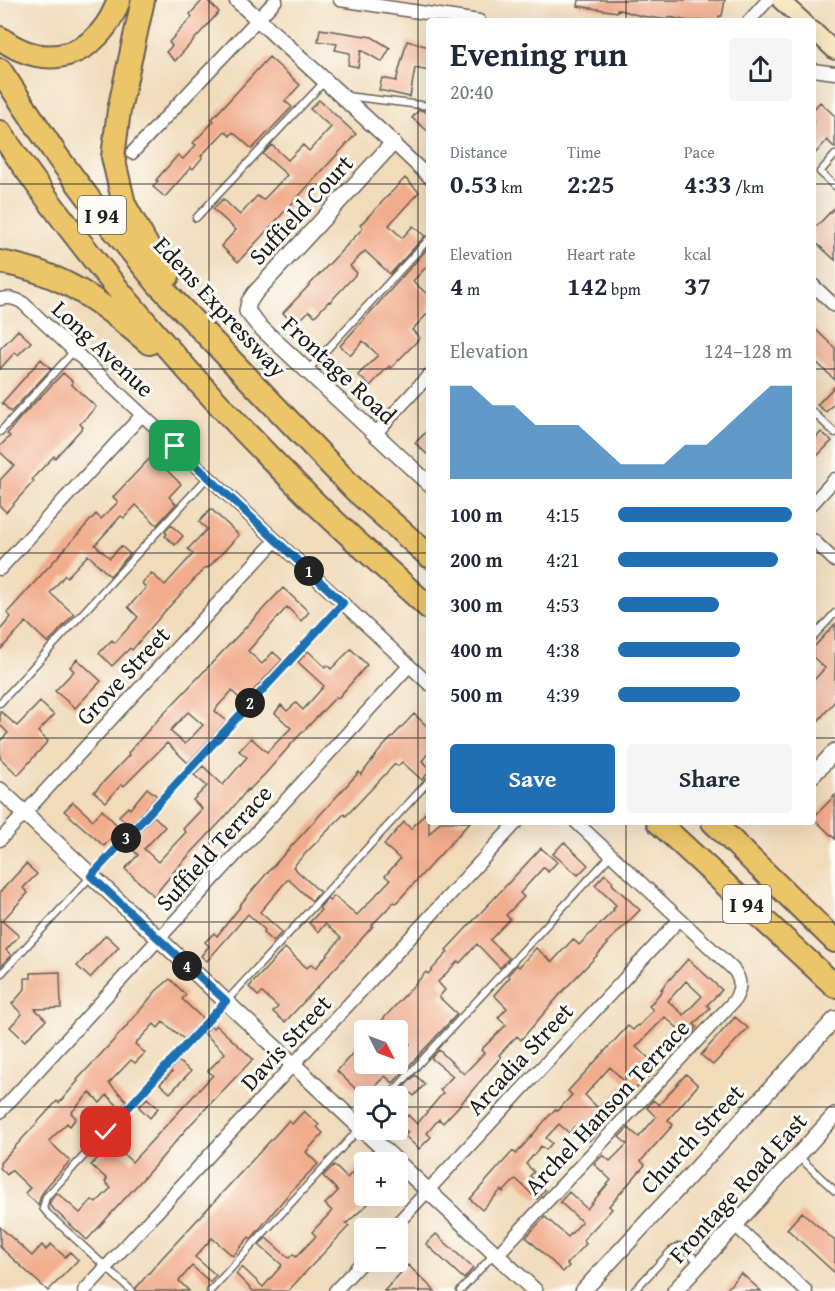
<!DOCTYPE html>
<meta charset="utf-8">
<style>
body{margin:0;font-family:"Gentium Book Plus",serif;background:#f6f6f7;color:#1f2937;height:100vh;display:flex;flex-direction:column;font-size:22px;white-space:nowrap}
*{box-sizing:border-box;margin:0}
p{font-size:20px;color:#747a83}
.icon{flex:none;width:33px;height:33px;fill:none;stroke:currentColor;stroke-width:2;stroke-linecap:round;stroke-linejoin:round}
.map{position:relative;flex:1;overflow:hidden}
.sheet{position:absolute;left:426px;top:18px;width:390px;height:807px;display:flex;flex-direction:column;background:#fff;border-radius:6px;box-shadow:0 6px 24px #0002}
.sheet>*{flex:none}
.needle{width:39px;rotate:132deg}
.tools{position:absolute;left:354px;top:1020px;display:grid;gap:12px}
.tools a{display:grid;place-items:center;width:54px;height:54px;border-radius:6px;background:#fff;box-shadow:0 6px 24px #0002;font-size:30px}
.pin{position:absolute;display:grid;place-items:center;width:51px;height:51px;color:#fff;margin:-26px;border-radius:12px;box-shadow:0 3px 9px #0006}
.km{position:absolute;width:30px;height:30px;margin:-15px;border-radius:50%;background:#222;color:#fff;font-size:16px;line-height:30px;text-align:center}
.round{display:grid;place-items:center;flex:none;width:63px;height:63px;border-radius:6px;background:#f6f6f7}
.head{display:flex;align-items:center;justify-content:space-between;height:102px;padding:0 24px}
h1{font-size:33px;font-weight:800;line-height:45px}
.metrics{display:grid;grid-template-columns:repeat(3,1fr);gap:9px;height:102px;padding:6px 24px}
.metrics div{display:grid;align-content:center}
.metrics b{font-size:26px;font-weight:800}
.metrics small{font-size:16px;font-weight:400}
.metrics p{font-size:16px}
.chart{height:168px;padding:12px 24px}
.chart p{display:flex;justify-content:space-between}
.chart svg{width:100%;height:108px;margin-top:6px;fill:#1f6fb2;opacity:.7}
.cta{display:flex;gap:12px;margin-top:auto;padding:12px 24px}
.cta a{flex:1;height:69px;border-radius:6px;background:#1f6fb2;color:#fff;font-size:24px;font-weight:800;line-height:69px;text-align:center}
.cta a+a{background:#f6f6f7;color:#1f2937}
ul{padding:0 24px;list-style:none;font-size:20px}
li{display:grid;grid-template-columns:96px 72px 1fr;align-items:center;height:45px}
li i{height:15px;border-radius:8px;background:#1f6fb2}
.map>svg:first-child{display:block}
.building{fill:#f1ac8c;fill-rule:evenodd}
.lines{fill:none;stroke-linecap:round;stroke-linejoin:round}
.service-casing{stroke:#675f54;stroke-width:9}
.minor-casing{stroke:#675f54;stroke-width:15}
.tertiary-casing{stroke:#675f54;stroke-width:18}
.secondary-casing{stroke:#675f54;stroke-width:20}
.motorway-casing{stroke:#675f54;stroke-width:26}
.service{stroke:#fff;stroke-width:6}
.minor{stroke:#fff;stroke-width:12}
.tertiary{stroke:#fff;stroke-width:15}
.secondary{stroke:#f8e8c3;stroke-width:16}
.motorway{stroke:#edc569;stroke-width:22}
.route-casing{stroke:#fff;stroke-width:12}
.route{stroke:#1f6fb2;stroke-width:8}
.grid{fill:none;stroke:#1c1c1c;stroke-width:1.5;stroke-opacity:0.55}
.labels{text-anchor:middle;stroke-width:6;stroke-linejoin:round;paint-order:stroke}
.shield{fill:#fdfcf7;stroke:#605f5e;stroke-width:1.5}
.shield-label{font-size:22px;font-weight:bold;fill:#1c1c1c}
.street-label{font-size:24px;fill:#1c1c1c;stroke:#fdfcf7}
</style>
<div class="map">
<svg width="835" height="1291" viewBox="0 0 835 1291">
<rect width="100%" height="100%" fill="#fdfcf7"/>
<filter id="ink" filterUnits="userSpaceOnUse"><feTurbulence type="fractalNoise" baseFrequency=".0167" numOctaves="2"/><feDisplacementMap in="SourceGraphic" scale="12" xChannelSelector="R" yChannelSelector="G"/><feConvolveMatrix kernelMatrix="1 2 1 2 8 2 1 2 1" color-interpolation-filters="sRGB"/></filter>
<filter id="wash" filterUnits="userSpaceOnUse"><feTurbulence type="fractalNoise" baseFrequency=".008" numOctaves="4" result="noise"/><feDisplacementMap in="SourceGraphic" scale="24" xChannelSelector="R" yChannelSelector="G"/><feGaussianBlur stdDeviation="1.35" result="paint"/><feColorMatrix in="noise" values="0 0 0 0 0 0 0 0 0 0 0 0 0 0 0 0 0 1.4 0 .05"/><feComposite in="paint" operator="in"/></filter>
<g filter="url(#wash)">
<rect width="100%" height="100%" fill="#f1dbbb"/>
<g id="blocks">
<path class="building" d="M203,0H207L219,12L175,61L166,52L172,46L169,42L192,17L190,14Z
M579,0H725L722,16H719L718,21H689L668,17V20L641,16L617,9V12L578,6Z
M320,29L372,37L390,48L382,62L361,50L358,67L348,65L350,53L335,50L337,44L318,41Z
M407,41L429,47V71L415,68L410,97L379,90L382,78L396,81Z
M269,57L300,85L285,101L292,107L252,149L233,132L230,136L225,131L201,156L202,158L193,169L191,167L165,197L153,187L158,181L156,180L178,155L183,159L196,145L193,143L214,121L212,119Z
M319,100L356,134L238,262L221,246L236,230L213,209L223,199L240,215L257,196L263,200L287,175L263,154L272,145L288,160L303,145L309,151L331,127L310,109Z
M820,102L835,116V148L827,140L813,156V110Z
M419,110L424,111L429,115V132L412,118Z
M405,178L419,192L389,225L402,238L413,226L425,236L390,274L365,251L350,266L357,273L330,302L329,301L315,316L309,311L295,325L283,313L363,228L360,225Z
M835,207V260L813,240V223L817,226Z
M429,247V264L413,281L429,296V312L412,330L420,338L391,368L389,366L370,386L358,375L378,355L363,341L351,355L340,346Z
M813,327L835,348V380L813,359Z
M18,330L31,342L18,355L15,352L0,369V349Z
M41,359L51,369L11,412L2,403Z
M63,373L73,382L71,384L96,407L80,424L83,427L55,458L54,456L32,479L34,481L6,512L0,506V480L14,465L0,452V446L10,436L7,434L19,419Z
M835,386V402L826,412L817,405Z
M429,429V456L415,443Z
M821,432L832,441L813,460V441Z
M152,456L181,484L169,497L176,504L157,525L136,505L124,518L121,516L95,545L110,558L121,546L130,554L110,576L88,555L67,577L65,575L50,593L74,614L48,643L26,622L0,650V630L11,617L7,613L96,514L101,519L118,502L113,497Z
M211,509L239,535L208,568L206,567L166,610L132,650L130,648L112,666L99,653L112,640L115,643L138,617L128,607L146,588L142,583L151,573L165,585L193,554L188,549L207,529L199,522Z
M171,525L183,536L175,545L165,536L167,534L165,532Z
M283,588L309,612L301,621L287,607L248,651L262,664L273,652L282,660L243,702L232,691L218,706L215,711L227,721L188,763L167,743L124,786L122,784L106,802L94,792L129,755L128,753L152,726ZM188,712L203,725L185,744L170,731Z
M835,624V701L813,727V681L825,668L813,657V648Z
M351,649L367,665L338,698L336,697L294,741L265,774L249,790L248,789L225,817L177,868L154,896L125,869L138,855L129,846L140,835L138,833L154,816L165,827L144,849L158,862L186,832L183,829L202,809L193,800L207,786L194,775L203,766L223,785L247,757L239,751L251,738L267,752L291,728L275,713L281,705L287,711L296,703L303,710L324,686L298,662L308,651L325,667L327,665L331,669Z
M77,659L101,681L75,708L55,691L74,671L70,667Z
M40,702L54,715L38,732L48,741L18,775L0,758V741L8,733L0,725V711L17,726Z
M414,714L429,728V752L422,761L429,767V772L422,780L402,762L398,766L395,764L346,816L344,814L300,859L293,867L320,892L312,901L288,879L260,912L282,932L273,942L263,933L265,930L248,914L207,961L201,956L209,946L205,942L214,933L217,936L240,907L239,906L267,873L359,772L361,775L380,750Z
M147,788L157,796L130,826L119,816L128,807L130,809Z
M835,795V839L813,818Z
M73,802L93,820L102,810L120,828L104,846L64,811Z
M429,809V834L440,822H470L396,903L394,902L372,925L373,926L340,963L285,1022L273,1012L278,1007L262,993L258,996L249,987L285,948L307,968L311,964L316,968L341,938L325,924L318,932L309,923L321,910L319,908L327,899L330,901L334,896L357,915L390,880L385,876L400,859L384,845L404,822L411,829Z
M564,842L588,865L578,875L553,854Z
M541,848L557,862L548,872L544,867L520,893L524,897L506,915L510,919L490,940L509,958L500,968L477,944L460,963L458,961L438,982L445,990L439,997L457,1014L393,1083L385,1076L364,1097L337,1071L364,1040V1064H398V1057L410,1044L398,1030H373L426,972L428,974L448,952L446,950Z
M26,864L37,874L23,888L28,893L2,921L19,936L6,950L11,955L0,967V892Z
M605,874L613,882L612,884L640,910L607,943L608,944L563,991L521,1040L517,1036L510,1043L499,1055L501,1057L458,1107L443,1123L439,1119L427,1133L431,1137L419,1149L405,1136L408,1132L399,1124L408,1115L417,1124L443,1093L440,1090L453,1076L431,1058L439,1050L464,1074L484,1053L481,1050L506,1025L498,1018L507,1008L494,995L510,977L508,975L517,965L519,967L536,948L552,962L573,939L579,945L614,910L613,909L616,905L595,885Z
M106,935L119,947L90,978L77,966Z
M688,959L722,990L707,1005L710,1008L694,1024L697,1027L688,1037L665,1017L636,1047L658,1066L596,1130L598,1132L589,1141L574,1127L569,1133L559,1124L546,1138L552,1143L546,1150L541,1146L526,1164L534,1172L530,1176L545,1190L537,1199L516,1179L503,1192L501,1190L482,1210L470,1199L513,1151L516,1154L555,1109L557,1111L572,1095L568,1091L628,1026L633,1030L638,1025L639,1026L653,1010L649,1006L663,990L661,989ZM686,981L702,996L684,1015L668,1001ZM610,1067L625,1082L600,1110L585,1095Z
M60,972L61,1008L35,1009L46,1020L25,1041L10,1027L22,1014L12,1004L25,989V978H31V973Z
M170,979L186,995L182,999L203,1019L184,1039L163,1022L158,1028L154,1024L135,1044L145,1053L135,1063L131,1060L109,1083L127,1101L120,1108L107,1095L100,1103L90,1092L71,1113L76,1118L70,1126L67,1123L49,1141L70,1161L48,1185L41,1195L38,1205L25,1193L30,1188L11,1170L7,1175L0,1168V1163L57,1101L59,1103L78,1081L77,1080L126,1027L156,991Z
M735,1017L748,1028L713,1065L701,1055Z
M216,1025L253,1059L189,1126L159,1161L87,1240L49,1205L51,1200L57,1193L80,1213L92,1200L96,1203L111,1188L105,1182L107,1179L91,1165L100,1156L102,1158L114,1145L132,1162L213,1075L208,1071L225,1053L204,1033L211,1026L213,1028Z
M178,1061L191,1071L170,1093L160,1084L172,1072L170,1070Z
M686,1074L698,1085L668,1120L673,1125L641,1161L645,1165L609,1206L612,1209L583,1240L586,1244L567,1264L569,1266L563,1272L526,1237L545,1217L568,1237L582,1222L560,1202L569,1192L587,1209L611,1180L594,1164L603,1155L610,1161L627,1144L619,1137L628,1128L639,1137L656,1117L647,1108L653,1100L659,1105Z
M415,1075L425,1084L414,1096L404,1087Z
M147,1098L158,1108L150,1118L139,1107Z
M304,1111L319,1125L317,1127L323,1133L306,1152L318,1164L291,1191L251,1239L249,1237L233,1256L212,1238L195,1257L216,1275L210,1282L192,1266L179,1281L189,1291H137L136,1288L161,1259L282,1128L288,1121L292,1124Z
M364,1160V1196L371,1201L346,1224L349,1226L288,1291H253L236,1274L242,1267L263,1287L282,1265L259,1245L266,1238L289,1258L293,1254L296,1257L316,1236L312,1232L332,1211L325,1204L338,1191L323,1176L334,1165L347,1178Z
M802,1212L835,1241V1273L787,1229Z
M0,1227L32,1256L42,1245L46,1250L51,1244L65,1257L70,1252L78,1260L48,1291L0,1247Z
M436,1234L473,1268L464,1279L426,1244Z
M408,1265L435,1291H384Z
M741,1273L761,1291H725Z"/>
</g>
</g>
<g filter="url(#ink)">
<use href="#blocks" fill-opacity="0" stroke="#675f54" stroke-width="1.5"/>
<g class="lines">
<defs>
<path id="service" d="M346,96L429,106
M835,155L820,172L835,186
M196,218L325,81
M307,371L429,239
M813,412L835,433
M0,432L74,351
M813,637L835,613
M0,703L208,477
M0,975L343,603
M389,1096L611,855
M798,1156L835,1191
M132,1291L47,1213L43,1208L46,1197L429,781
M210,1291L360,1128
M460,1291L494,1254
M634,1291L671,1251L680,1246L699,1262"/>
<path id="minor" d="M340,0L479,21
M749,21L768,0
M813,70L835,73
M393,143L429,177
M132,153L276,0
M813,285L835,306
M0,299C9,297 15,298 23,303L429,684
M375,434L429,375
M813,503L835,479
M813,540L835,561
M0,569L142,415
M0,840L276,540
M0,1112L409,666
M735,1225L806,1291
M393,1228L679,920
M497,1255L734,1001C741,989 742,980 733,969L576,822
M84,1291L517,822
M335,1291L364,1260"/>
<path id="tertiary" d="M237,0L393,143L255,293L249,302L247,311L258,325L429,484
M813,775L835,751
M0,790L535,1291
M583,1291L835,1019
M675,1291L835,1115"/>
<path id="secondary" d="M780,0L803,21
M813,30L835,51"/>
<path id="motorway" d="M143,0L119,110L113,157L124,204L152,254L168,276
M0,38C49,74 99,55 119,0
M0,70L57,156L93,204L158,284L354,489L429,556
M0,132C90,265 197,387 312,500C350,537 390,572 429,608
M0,262C65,273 100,302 149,343
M658,822L835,986
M713,822L835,941"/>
</defs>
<use href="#service" class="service-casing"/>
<use href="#minor" class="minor-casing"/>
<use href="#tertiary" class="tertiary-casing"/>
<use href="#secondary" class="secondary-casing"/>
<use href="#motorway" class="motorway-casing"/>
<use href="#service" class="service"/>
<use href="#minor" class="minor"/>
<use href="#tertiary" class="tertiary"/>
<use href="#secondary" class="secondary"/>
<use href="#motorway" class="motorway"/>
</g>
</g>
<g class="lines" filter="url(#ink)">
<defs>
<path id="route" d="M106,1132L226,1001L91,876L343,603L175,446"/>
</defs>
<use href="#route" class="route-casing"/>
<use href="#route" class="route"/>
</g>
<path class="grid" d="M209,0V1291M418,0V1291M626,0V21M0,184H429M813,184H835M0,369H429M813,369H835M0,553H429M813,553H835M0,738H429M813,738H835M626,822V1291M0,922H835M0,1107H364M398,1107H835"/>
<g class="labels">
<g class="shield">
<rect x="78" y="196" width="48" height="38" rx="4.5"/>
<rect x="723" y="885" width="48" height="38" rx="4.5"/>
</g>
<g class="shield-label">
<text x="102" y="223">I 94</text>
<text x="747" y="912">I 94</text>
</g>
<g class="street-label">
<text transform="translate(301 210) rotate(-47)" y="8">Suffield Court</text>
<text transform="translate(220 307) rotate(47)" y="8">Edens Expressway</text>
<text transform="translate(103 349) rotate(43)" y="8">Long Avenue</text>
<text transform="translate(339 370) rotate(43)" y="8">Frontage Road</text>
<text transform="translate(123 676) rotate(-47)" y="8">Grove Street</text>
<text transform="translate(214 848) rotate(-48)" y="8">Suffield Terrace</text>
<text transform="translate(286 1043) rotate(-47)" y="8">Davis Street</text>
<text transform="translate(520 1059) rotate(-47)" y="8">Arcadia Street</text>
<text transform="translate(607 1107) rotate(-47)" y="8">Archel Hanson Terrace</text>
<text transform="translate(692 1139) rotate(-47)" y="8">Church Street</text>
<text transform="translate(738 1188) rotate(-48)" y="8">Frontage Road East</text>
</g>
</g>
</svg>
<div class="tools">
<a><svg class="needle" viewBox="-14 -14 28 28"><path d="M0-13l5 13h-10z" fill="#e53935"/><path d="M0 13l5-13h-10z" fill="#747a83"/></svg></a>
<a><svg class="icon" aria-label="locate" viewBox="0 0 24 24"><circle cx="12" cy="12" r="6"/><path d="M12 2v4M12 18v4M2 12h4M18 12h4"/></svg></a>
<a>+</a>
<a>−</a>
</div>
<div class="pin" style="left:175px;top:446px;background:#1e9e55"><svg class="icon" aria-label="arrive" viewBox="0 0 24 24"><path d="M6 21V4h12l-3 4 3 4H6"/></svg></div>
<div class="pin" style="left:106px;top:1132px;background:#d93025"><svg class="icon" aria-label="check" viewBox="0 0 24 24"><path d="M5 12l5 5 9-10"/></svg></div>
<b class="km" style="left:309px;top:571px">1</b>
<b class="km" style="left:250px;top:703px">2</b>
<b class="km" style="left:126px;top:838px">3</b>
<b class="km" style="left:187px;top:966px">4</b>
<section class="sheet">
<div class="head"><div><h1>Evening run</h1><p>20:40</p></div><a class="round"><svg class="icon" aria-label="share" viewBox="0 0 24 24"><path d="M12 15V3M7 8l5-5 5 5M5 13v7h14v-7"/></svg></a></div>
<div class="metrics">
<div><p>Distance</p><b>0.53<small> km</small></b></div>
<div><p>Time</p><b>2:25</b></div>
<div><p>Pace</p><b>4:33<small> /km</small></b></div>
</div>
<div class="metrics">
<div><p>Elevation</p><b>4<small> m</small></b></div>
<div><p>Heart rate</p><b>142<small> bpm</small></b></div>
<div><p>kcal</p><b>37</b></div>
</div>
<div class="chart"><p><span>Elevation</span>124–128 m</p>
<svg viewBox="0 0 160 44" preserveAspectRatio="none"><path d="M0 44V6L10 6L20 14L30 14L40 22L50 22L60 22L70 30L80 38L90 38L100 38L110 30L120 30L130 22L140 14L150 6L160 6V44z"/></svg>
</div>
<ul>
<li><b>100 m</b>4:15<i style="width:100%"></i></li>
<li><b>200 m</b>4:21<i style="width:92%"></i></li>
<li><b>300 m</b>4:53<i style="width:58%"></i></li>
<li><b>400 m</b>4:38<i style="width:70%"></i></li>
<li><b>500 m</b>4:39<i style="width:70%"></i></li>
</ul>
<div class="cta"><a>Save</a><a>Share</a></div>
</section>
</div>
